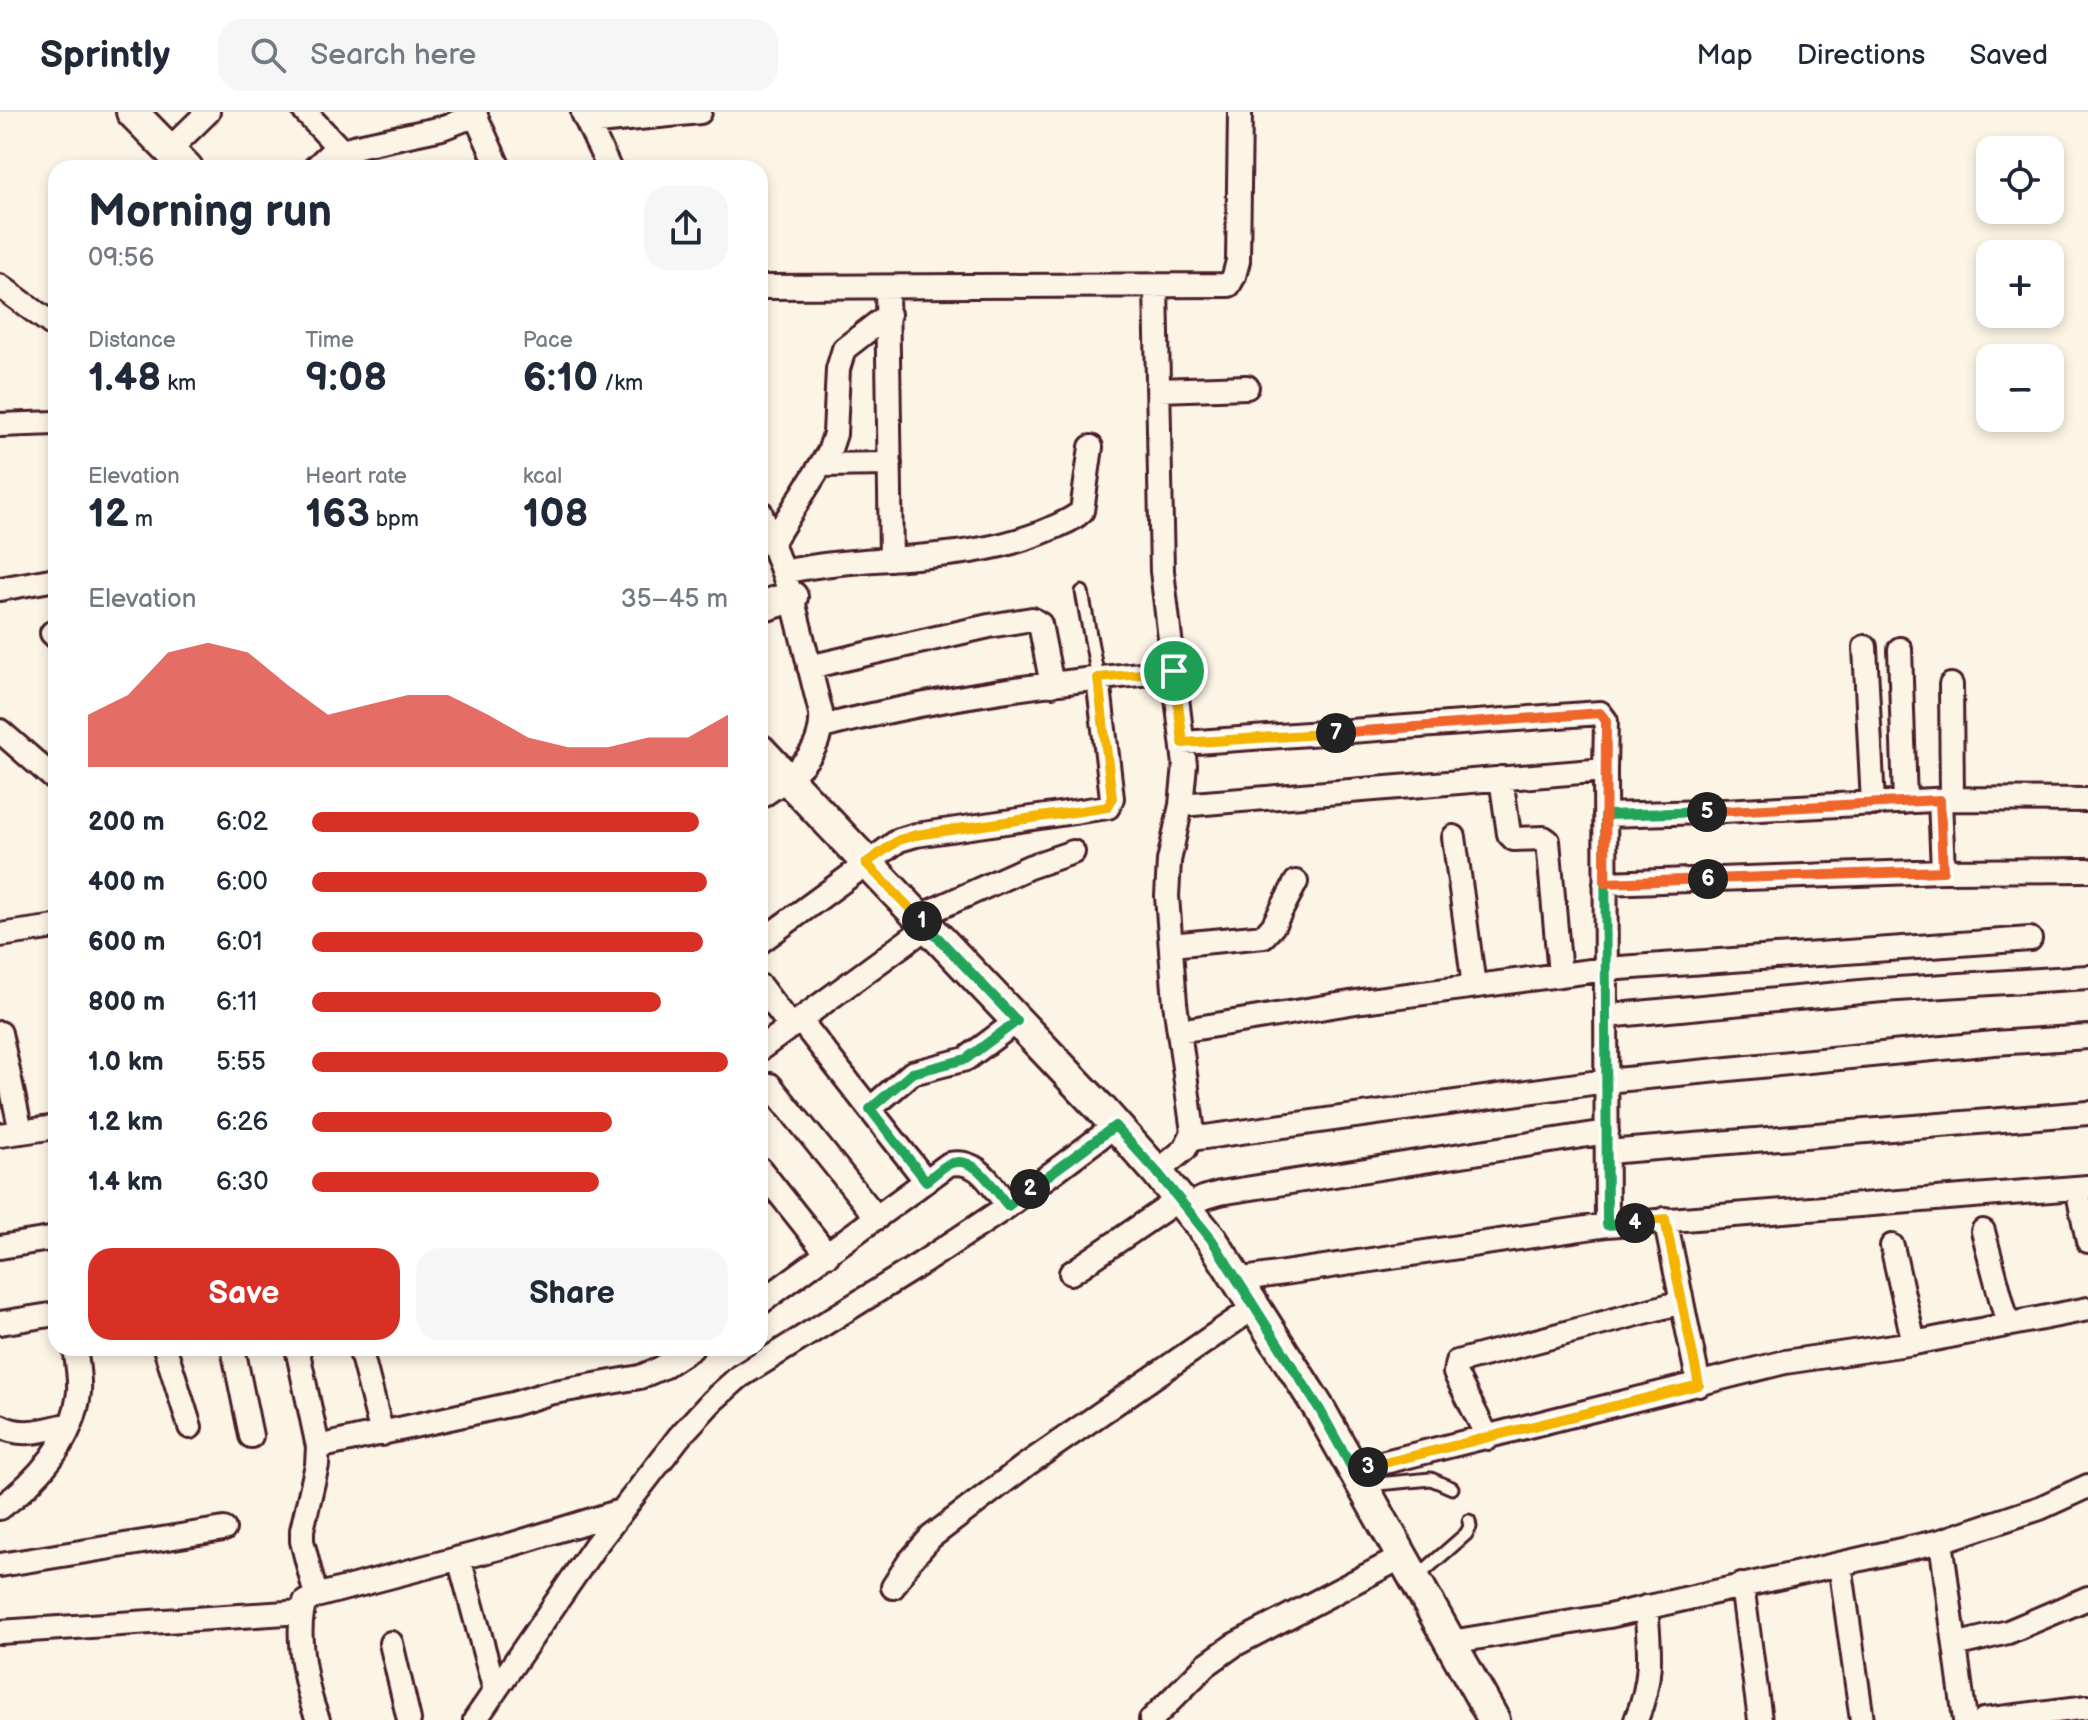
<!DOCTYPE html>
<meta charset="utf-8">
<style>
body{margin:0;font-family:"Balsamiq Sans",sans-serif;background:#f6f6f7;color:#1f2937;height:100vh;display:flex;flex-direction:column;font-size:30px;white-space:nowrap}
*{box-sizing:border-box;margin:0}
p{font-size:26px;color:#747a83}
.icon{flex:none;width:44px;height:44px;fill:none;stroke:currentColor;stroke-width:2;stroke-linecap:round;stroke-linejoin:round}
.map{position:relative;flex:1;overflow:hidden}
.side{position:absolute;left:48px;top:48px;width:720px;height:1196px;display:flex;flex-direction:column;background:#fff;border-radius:24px;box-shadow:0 4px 12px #0003}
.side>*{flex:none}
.controls{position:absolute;left:1976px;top:24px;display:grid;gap:16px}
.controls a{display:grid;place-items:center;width:88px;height:88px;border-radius:16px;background:#fff;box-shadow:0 4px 12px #0003;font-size:40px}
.pin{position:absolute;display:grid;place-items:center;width:68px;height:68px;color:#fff;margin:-34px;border:4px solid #fff;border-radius:50%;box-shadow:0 2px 8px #0007}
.km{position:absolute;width:40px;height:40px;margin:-20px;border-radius:50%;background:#222;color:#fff;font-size:22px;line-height:40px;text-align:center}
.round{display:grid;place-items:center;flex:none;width:84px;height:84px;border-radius:24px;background:#f6f6f7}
.summary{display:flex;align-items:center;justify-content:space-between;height:136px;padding:0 40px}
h1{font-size:44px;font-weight:700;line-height:60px}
.stats{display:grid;grid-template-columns:repeat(3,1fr);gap:12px;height:136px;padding:8px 40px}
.stats div{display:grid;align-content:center}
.stats b{font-size:40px;font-weight:700}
.stats small{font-size:22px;font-weight:400}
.stats p{font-size:22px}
.chart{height:224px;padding:16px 40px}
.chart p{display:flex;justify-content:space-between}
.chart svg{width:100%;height:144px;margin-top:8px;fill:#d93025;opacity:.7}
.primary-button{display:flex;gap:16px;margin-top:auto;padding:16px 40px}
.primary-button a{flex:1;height:92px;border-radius:24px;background:#d93025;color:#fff;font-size:32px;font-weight:700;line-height:92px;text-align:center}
.primary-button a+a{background:#f6f6f7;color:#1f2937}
ul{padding:0 40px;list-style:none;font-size:26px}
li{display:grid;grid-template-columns:128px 96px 1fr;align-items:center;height:60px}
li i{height:20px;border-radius:10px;background:#d93025}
header{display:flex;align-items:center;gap:48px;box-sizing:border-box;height:112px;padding:0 40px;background:#fff;border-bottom:2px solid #e0e1e3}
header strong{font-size:38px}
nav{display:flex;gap:44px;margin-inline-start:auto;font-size:28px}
.search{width:560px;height:72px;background:#f6f6f7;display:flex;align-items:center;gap:20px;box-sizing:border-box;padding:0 28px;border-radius:24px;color:#747a83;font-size:30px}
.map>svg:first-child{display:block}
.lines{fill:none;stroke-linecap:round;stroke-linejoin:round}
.service-casing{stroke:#4a1f2b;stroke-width:17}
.minor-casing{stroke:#4a1f2b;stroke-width:28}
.secondary-casing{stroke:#4a1f2b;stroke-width:36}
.service{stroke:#fcf5e5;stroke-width:11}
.minor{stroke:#fcf5e5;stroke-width:22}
.secondary{stroke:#fcf5e5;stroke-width:30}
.split-1-casing{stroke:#fff;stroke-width:16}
.split-2-casing{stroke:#fff;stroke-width:16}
.split-3-casing{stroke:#fff;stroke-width:16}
.split-4-casing{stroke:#fff;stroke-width:16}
.split-5-casing{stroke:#fff;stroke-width:16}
.split-6-casing{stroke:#fff;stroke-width:16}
.split-7-casing{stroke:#fff;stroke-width:16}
.split-8-casing{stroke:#fff;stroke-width:16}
.split-1{stroke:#f5b400;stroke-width:10}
.split-2{stroke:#22a559;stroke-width:10}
.split-3{stroke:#22a559;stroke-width:10}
.split-4{stroke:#f5b400;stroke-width:10}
.split-5{stroke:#22a559;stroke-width:10}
.split-6{stroke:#f0652b;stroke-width:10}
.split-7{stroke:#f0652b;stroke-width:10}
.split-8{stroke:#f5b400;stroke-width:10}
</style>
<header>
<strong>Sprintly</strong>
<div class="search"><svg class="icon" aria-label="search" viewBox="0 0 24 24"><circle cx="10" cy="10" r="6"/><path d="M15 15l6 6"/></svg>Search here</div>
<nav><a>Map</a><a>Directions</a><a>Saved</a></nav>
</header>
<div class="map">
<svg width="2088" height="1608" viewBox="0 0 2088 1608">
<rect width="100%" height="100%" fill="#fcf5e5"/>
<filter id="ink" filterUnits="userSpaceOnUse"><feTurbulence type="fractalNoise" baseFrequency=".0125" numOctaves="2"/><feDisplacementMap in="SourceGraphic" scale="16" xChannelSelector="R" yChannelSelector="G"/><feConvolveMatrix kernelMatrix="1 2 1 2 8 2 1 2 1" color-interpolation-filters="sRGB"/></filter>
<g filter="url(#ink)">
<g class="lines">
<defs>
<path id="service" d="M1082,480L1098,566
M1367,1373L1431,1367L1452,1376
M1417,1465L1466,1422L1470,1415L1469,1409"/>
<path id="minor" d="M305,0L358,56
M474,0L499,56
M583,1L609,56
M588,11L700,0
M169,38L208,0
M345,43L353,35L442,16L476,3
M315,56L337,35
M0,174L56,215
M760,175L1229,173L1234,164L1238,149L1240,0
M1156,175L1162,459L1185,653L1181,693L1169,749L1167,784L1175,891L1193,1020L1185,1037L1157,1060
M887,176L891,447
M1159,278L1247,275
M0,313L56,311
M821,353L890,352
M760,399L792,485L821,601C824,643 792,664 760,685
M773,429L829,340L835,322L838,257L844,237L889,202
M784,460C872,440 965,454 1050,417C1061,412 1073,408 1082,399L1091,335
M0,477L56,467
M52,521L56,525
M1865,535L1873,692
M1900,537L1905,690
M809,555L989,514L1032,507L1040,512L1052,573
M1951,573L1952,687
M822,615C938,585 1055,569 1174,559
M0,619L56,668
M1183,631L1600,601L1606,609L1605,658
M1501,666L1509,722L1514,727L1544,726L1548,729L1560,862
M1940,688L1943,759
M1181,693L1605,658L1607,1113
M1605,703L1705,700L1952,687L2088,688
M1454,725L1474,874
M1605,771L1943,759L2088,758
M918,805L1029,755L1073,740
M0,823L56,815
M760,830L899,728L916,723L1108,695L1112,686L1098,566
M1171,833L1264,824L1273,814L1296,770
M760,874L791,915
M1606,904L1882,878L2088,865
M800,908L926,1069
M1179,919L1362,889L1606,857L2030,827
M0,921L21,1020
M760,937L927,815
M770,973L877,1106
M870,997L912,961L966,947L1017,909
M0,1023L56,1015
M1191,1027L1606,969L1994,931L2088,925
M1607,1040L2088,1001
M760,1057L828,1143
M2077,1076L2088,1129
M1184,1095L1203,1086L1220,1081L1607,1020
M1665,1107L1699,1273
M1983,1119L2008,1213
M1892,1134L1914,1231
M0,1135L56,1126
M1071,1161L1178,1088
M1237,1168L1607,1113L2088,1075
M760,1191L949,1052C979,1046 990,1072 1008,1094
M0,1211L56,1202
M165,1236L190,1315
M233,1236L251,1324
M297,1236L318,1335L317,1353L302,1418V1429L316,1484
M360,1236L382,1322
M0,1314C23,1326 45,1318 70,1312
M1488,1326L1455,1261L1457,1250L1682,1190
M318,1335L513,1292L549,1281L640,1265L661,1256L692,1236
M1353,1358L1785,1250L1914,1231L2088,1197
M0,1396C37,1369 74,1328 79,1280C80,1265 77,1250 75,1236
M1941,1429L1965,1608
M459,1446L495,1579
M1840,1452L1862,1608
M0,1453L224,1417
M1742,1473L1760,1608
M893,1475L909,1450L931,1425L1026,1353L1255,1195
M0,1520L301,1500
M1451,1530L1609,1504L1941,1429L2040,1396L2088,1374
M391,1531L409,1608
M1955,1533L2008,1520L2088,1486
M318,1608C306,1579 294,1519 305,1490L316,1484L510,1433L621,1399
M475,1608L595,1434L679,1325L712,1289L739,1265L922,1151L1008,1094L1115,1014
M1151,1608L1206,1553L1234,1533L1402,1445
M1636,1608C1653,1567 1650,1539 1646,1495
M1984,1608L2088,1595"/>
<path id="secondary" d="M132,0L187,56
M760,495L792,485
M760,638L1101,997L1157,1060L1212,1128L1320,1298L1494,1608"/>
</defs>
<use href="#service" class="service-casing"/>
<use href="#minor" class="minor-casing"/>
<use href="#secondary" class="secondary-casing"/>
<use href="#service" class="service"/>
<use href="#minor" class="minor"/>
<use href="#secondary" class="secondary"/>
</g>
</g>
<g class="lines" filter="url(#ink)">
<defs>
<path id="split-1" d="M922,809L866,751L899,728L916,723L1108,695L1112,686L1098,566L1174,559"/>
<path id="split-2" d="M922,809L1017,909L966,947L912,961L870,997L926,1069C933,1064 940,1057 947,1053C974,1039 993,1076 1008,1094L1030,1077"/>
<path id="split-3" d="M1030,1077L1115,1014L1157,1060L1212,1128L1320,1298L1353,1358L1368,1355"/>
<path id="split-4" d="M1368,1355L1699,1273L1665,1107L1635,1111"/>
<path id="split-5" d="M1635,1111L1607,1113L1605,703L1707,700"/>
<path id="split-6" d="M1707,700L1940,688L1943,759L1708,767"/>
<path id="split-7" d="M1336,621L1600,601L1606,609L1605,771L1708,767"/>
<path id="split-8" d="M1174,559L1183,631L1336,621"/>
</defs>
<use href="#split-1" class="split-1-casing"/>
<use href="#split-2" class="split-2-casing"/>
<use href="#split-3" class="split-3-casing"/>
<use href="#split-4" class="split-4-casing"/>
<use href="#split-5" class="split-5-casing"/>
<use href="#split-6" class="split-6-casing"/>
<use href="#split-7" class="split-7-casing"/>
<use href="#split-8" class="split-8-casing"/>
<use href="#split-1" class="split-1"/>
<use href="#split-2" class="split-2"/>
<use href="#split-3" class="split-3"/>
<use href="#split-4" class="split-4"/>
<use href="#split-5" class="split-5"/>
<use href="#split-6" class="split-6"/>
<use href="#split-7" class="split-7"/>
<use href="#split-8" class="split-8"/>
</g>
</svg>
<div class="controls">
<a><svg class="icon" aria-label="locate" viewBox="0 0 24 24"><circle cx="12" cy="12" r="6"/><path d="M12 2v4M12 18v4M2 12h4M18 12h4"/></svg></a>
<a>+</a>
<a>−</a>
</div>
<div class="pin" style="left:1174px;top:559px;background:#1e9e55"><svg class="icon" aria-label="arrive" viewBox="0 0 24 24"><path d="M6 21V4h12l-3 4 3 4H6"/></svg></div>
<b class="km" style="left:922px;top:809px">1</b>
<b class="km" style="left:1030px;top:1077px">2</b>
<b class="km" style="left:1368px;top:1355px">3</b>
<b class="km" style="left:1635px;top:1111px">4</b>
<b class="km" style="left:1707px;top:700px">5</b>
<b class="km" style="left:1708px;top:767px">6</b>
<b class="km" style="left:1336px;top:621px">7</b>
<section class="side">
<div class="summary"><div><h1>Morning run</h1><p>09:56</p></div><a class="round"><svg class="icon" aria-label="share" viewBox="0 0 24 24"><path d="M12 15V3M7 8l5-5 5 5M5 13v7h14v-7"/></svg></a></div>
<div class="stats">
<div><p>Distance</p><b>1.48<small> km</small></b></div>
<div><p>Time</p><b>9:08</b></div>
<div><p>Pace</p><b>6:10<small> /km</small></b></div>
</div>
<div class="stats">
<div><p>Elevation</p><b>12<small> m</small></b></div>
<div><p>Heart rate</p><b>163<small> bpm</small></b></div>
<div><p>kcal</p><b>108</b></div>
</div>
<div class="chart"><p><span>Elevation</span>35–45 m</p>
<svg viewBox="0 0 160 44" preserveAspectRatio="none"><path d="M0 44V28L10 22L20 9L30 6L40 9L50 19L60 28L70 25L80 22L90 22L100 28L110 35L120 38L130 38L140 35L150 35L160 28V44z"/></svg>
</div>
<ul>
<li><b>200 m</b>6:02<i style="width:93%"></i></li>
<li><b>400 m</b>6:00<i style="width:95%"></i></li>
<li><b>600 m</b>6:01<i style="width:94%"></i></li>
<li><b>800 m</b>6:11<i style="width:84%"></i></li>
<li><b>1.0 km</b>5:55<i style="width:100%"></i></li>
<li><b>1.2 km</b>6:26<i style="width:72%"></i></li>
<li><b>1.4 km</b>6:30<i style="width:69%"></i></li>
</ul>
<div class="primary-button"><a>Save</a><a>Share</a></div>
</section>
</div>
